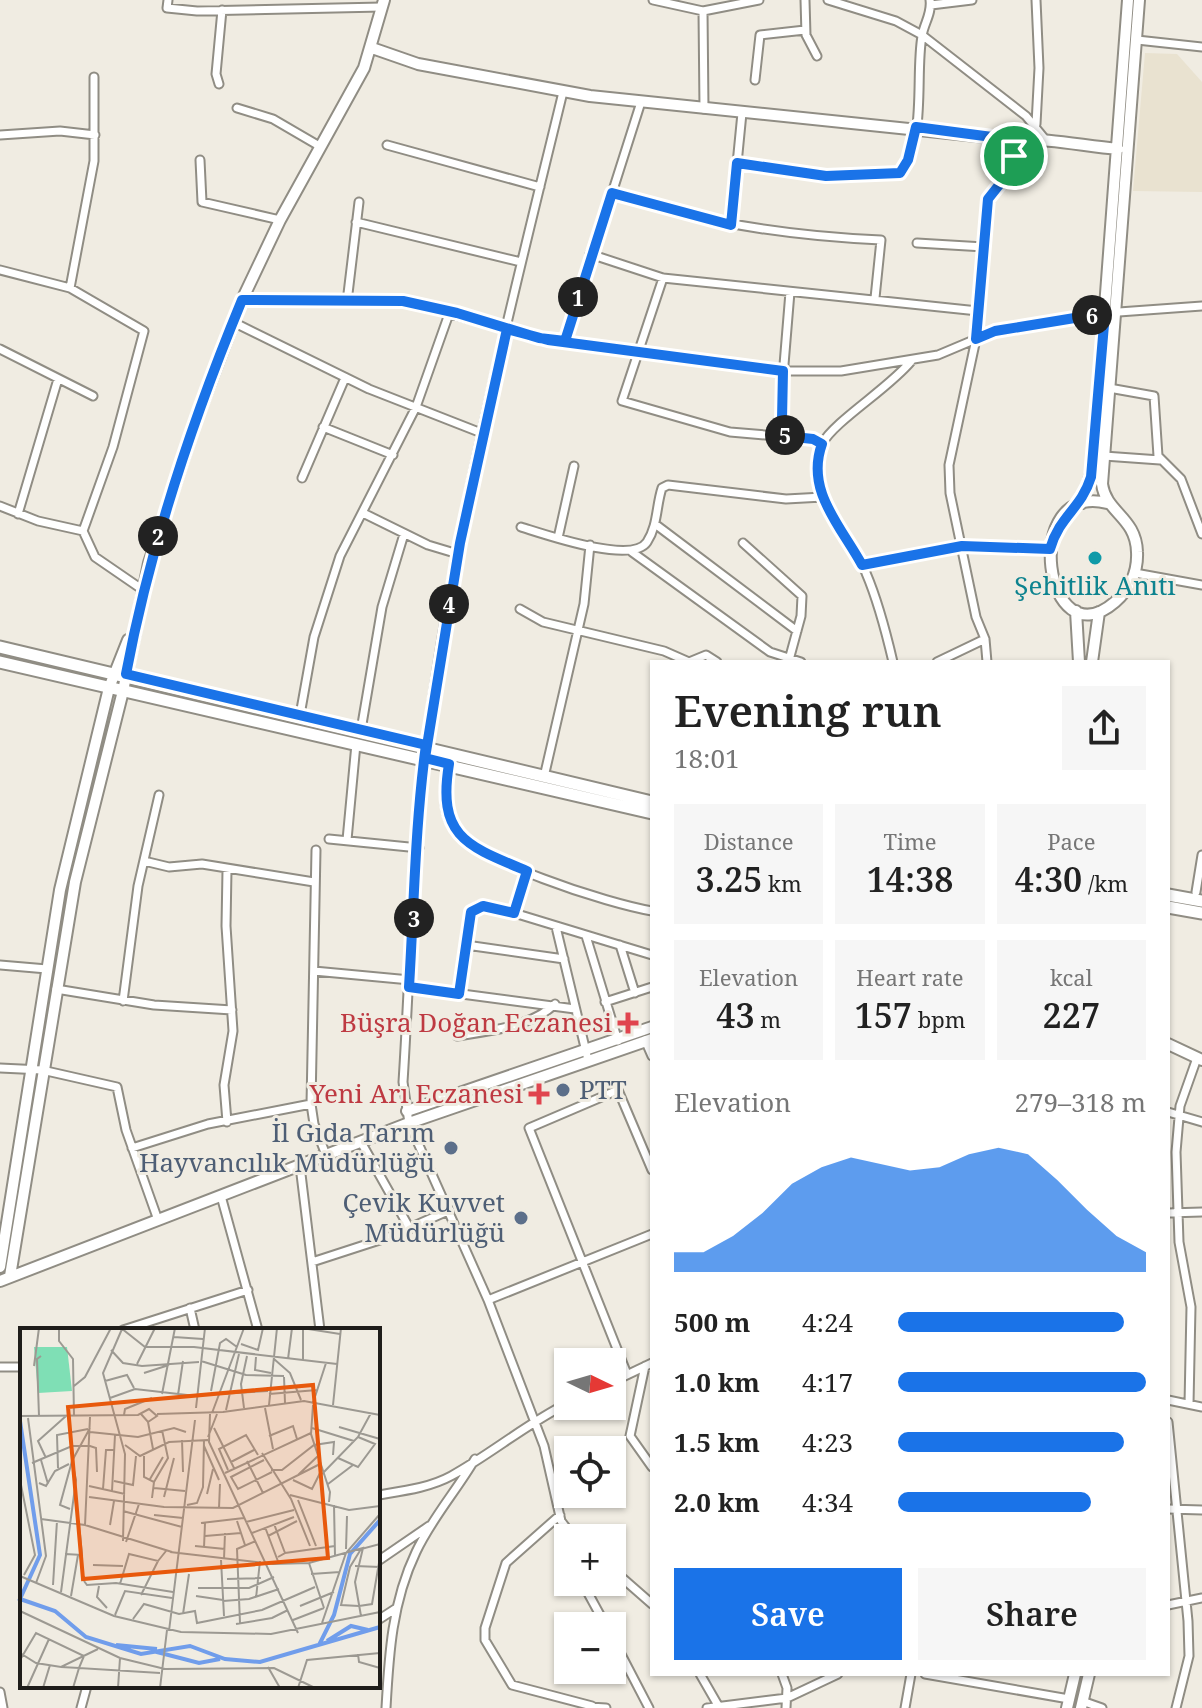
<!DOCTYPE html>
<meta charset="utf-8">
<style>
body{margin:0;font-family:"Noto Serif",serif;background:#f6f6f6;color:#222;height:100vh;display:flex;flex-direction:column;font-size:30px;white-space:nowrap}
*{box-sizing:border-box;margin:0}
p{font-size:26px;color:#767676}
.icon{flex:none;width:44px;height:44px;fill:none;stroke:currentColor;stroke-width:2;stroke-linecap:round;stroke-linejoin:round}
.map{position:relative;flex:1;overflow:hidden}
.details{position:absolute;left:650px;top:660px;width:520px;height:1016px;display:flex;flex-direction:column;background:#fff;border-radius:0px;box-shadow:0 2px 6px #0004}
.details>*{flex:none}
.needle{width:52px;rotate:95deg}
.controls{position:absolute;left:554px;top:1348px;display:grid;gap:16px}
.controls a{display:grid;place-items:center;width:72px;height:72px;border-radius:0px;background:#fff;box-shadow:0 2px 6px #0004;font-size:40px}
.pin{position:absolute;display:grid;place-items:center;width:68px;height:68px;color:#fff;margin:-34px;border:4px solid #fff;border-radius:50%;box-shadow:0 2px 8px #0007}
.km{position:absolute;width:40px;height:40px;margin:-20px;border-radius:50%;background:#222;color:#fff;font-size:22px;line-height:40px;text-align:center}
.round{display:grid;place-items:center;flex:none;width:84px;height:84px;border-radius:0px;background:#f6f6f6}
.headline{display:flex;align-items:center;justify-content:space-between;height:136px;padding:0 24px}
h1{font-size:44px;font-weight:600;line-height:60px}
.figures{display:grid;grid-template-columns:repeat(3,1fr);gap:12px;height:136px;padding:8px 24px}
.figures div{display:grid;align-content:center;border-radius:0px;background:#f6f6f6;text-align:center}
.figures b{font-size:34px;font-weight:600}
.figures small{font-size:22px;font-weight:400}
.figures p{font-size:22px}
.chart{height:224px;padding:16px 24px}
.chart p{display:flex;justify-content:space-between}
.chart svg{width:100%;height:144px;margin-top:8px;fill:#1a73e8;opacity:.7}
.button{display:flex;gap:16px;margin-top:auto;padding:16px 24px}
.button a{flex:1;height:92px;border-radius:0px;background:#1a73e8;color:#fff;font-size:32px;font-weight:600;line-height:92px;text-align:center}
.button a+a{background:#f6f6f6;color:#222}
ul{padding:0 24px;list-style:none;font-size:26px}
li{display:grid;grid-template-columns:128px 96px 1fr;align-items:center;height:60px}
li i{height:20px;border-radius:10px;background:#1a73e8}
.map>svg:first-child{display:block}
.built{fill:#e9e2d0}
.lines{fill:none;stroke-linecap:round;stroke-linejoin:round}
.street-casing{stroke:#908d84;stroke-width:11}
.secondary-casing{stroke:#908d84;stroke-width:14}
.primary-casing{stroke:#908d84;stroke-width:15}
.street{stroke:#fff;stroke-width:7}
.secondary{stroke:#fff;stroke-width:10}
.primary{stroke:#fff;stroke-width:11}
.route-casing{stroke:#fff;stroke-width:16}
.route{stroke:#1a73e8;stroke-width:10}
.culture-dot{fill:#0f9aa8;stroke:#f0ece2;stroke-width:3}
.health-dot{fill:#e0444e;stroke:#f0ece2;stroke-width:3}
.service-dot{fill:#5c6f8a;stroke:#f0ece2;stroke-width:3}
.labels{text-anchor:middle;stroke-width:6;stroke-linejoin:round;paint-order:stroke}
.culture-label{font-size:26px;fill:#0d838f;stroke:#f0ece2}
.health-label{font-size:26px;fill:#be3a42;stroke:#f0ece2;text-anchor:end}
.service-label{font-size:26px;fill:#4e5e75;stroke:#f0ece2;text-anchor:end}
.inset-river{fill:none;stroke:#709deb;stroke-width:4}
.inset-road{fill:none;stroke:#9c9992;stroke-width:2}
.view{fill:#e8590c;fill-opacity:0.15;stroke:#e8590c;stroke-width:4}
.inset-edge{fill:none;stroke:#1f1d1a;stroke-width:4}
</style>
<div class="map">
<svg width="1202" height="1708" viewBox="0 0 1202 1708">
<rect width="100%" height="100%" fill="#f0ece2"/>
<path class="built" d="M1145,53L1177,54L1202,82V192L1133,191Z"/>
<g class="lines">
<defs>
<path id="street" d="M168,0L167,8L197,11L382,7
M653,0L703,11L759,0
M805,0L806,35L817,56
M828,0L896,21L922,35L1026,116L1044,138
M931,5L972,0
M703,11L704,109
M1137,40L1202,47
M755,80L760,35L805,30
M219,84L216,74L222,10
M563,92C510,310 452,532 425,756C412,863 410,974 403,1082L409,1123L488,1300L544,1446L561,1521L574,1538
M237,108L273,119L321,147
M1036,124L1039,68L1036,0
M0,135L60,131L95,135
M387,145L540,187
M200,160L202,202L280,220
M737,163L826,176L900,173C927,141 915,75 922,36C924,23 932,14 930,0
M612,193C700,223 788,236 881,240L875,298
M356,222L521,262
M731,225L742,113
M917,243L984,247
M590,254L663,278L978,311
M0,270L70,288L144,331L113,447L83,531L95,557L143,590
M663,278L622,401L730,432L813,439L822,444
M70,288L94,161V77
M242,300L403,301L548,340L783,371H841L938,355L995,331L1045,322L1105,313L1202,306
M347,302L359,202
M233,322L369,389L484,434
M565,341L641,102
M0,349L93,396
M1109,388L1154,396L1158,456L1181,479L1202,534
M323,427L393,455
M785,436L781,401L790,292
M1104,456L1160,460
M302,478L345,378
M0,506L38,521L83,531
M363,513L428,545L458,554
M18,514L58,379
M655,524L797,631
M521,527C544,534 632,565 647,542C658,525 656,506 662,488L668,485L786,499L823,497
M558,538L574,466
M743,543L802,596L801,616L789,660
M632,552L770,652L801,662
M862,565L962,546L1050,549
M1135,573L1202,585
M520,609L543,622L664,651L689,662L706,655L717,662
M893,662C886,632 878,601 866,573C851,535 797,490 822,444C834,421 891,387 912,360
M937,662L985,639
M987,662L985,639L976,617L950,493L949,465L976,339L988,199L1011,167L1015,140
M300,715L314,637L340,556L416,407L450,311
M361,730L382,607L404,534
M449,764C445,784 441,806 451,824C471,861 610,904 652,911
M544,777L584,604L590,545
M329,839L419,848
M347,840L356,744
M316,850L311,1104L314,1124L326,1155
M144,861L169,867L202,864L314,882
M227,870L226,926L233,1031L224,1085L227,1122
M1196,892L1202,855
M514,913L527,871
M556,927L588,1060
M586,936L618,1041
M466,945L564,959
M620,945L635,993
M0,965L47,969
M314,971L410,980
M409,987L575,1009
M56,989L154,1005L232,1010
M459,994L470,917L478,906L514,913L652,955
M123,1001L138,886L159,795
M605,1002L652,987
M457,1036C489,1031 531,1027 555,1004
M645,1040L652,1056
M0,1068L42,1070L117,1087L126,1130L158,1220
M1168,1112L1202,1122
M361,1142L410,1229
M132,1148L208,1124L311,1104
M300,1166L320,1330
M221,1196L258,1330
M1168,1213L1202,1212
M312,1262L389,1237L450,1210
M488,1300L652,1234
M190,1308L195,1330
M123,1330L248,1290
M645,1366L630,1436L652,1467
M0,1367H22
M627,1374L529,1128L618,1090L652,1170
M612,1382L652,1363
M1168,1400L1202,1407
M1189,1404L1191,1307L1179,1242L1176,1152L1180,1106L1197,1058
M1168,1422L1188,1621L1189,1656L1176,1708
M378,1495C402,1491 429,1488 451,1476C491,1454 526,1424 568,1403
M1168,1509L1202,1510
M560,1515L506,1563L485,1628V1640L512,1685L592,1706
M378,1561L429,1526
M612,1569L652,1604
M582,1582L606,1626
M1168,1605L1202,1598
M378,1620L395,1609
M612,1637L649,1708
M700,1674L719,1707
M782,1674L787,1688L786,1708
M925,1674L1069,1699
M0,1692L3,1708
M1082,1701L1102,1708
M590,1707L606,1708
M81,1708L87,1686
M386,1708C389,1654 392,1602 416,1552C432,1518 457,1490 475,1459
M707,1708L787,1698L838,1674
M905,1708L911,1674"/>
<path id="secondary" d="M372,48L418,64L590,96L1015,140C1049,138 1083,146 1118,149
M1082,503L1093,467L1128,0
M1107,503C1019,481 1044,663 1115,602C1130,589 1138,571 1137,552C1136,517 1106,513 1102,484L1139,0
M1076,611L1079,662
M1092,662L1099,612
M1168,1044L1202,1060
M407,1111L652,1027
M0,1267L60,890L109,688L128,640
M10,1276L75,882L123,691L149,563L196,420L242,300L280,220L364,68L384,0
M0,1281L409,1123L652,1039
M1067,1708L1075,1674
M1081,1708L1089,1674"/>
<path id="primary" d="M0,647L652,802
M0,662L652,813
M1168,895L1202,901
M1168,907L1202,913"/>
</defs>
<use href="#street" class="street-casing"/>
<use href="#secondary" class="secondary-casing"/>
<use href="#primary" class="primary-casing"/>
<use href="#street" class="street"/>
<use href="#secondary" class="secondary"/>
<use href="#primary" class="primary"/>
</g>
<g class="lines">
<defs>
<path id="route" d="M1014,156L1015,140L916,127L908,160L900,173L826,176L737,163L731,225L612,193L565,341L539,338L457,313L403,301L242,300C192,421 150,546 126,674L426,745C415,825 414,907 409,987L459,994L471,912L483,906L514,913L527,871C467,846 437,837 449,764L425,758L460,543L507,329L548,340L783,371L782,419L785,436L813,439L822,444C805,491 841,526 862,565L962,546L1050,549C1060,515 1081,509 1091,477L1105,313L995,331L976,339L988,199L1007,175L1014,156"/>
</defs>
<use href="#route" class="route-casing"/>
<use href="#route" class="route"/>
</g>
<circle class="culture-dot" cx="1095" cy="558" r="8"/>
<g class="health-dot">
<path d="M624 1011h8v8h8v8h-8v8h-8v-8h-8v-8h8z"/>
<path d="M535 1082h8v8h8v8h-8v8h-8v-8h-8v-8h8z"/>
</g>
<g class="service-dot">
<circle cx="563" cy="1090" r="8"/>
<circle cx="451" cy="1148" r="8"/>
<circle cx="521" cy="1218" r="8"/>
</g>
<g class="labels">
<g class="culture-label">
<text x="1095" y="595">Şehitlik Anıtı</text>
</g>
<g class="health-label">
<text x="612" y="1032">Büşra Doğan Eczanesi</text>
<text x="523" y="1103">Yeni Arı Eczanesi</text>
</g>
<g class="service-label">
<text x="579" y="1099" text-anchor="start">PTT</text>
<text x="435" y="1142">İl Gıda Tarım<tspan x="435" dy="30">Hayvancılık Müdürlüğü</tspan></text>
<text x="505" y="1212">Çevik Kuvvet<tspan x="505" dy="30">Müdürlüğü</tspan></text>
</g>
</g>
<g transform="translate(20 1328)">
<rect width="360" height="360" fill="#f0ece2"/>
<path d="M14,19H47L52,63L18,65Z" fill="#7fdfb5"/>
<path class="inset-river" d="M0,93L20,227L0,271L35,283L66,309L121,326L170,318L205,331L240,334L360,299M307,313L331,298L348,302M96,317L137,321M299,317L314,287L330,226L360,192M133,323L179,335L200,331"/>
<path class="inset-road" d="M39,0V13L53,31L54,88M101,0L125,19H174L317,36M282,0L320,6M102,1L83,45L105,126L103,213M154,9L183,11M221,16L238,22L243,0M91,22L103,35L122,38L179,34M236,29L235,42L251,45M254,31L270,45L281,72M268,31L272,0M181,33L226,47L264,48M283,33V0M117,36L135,0M14,38L19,0M124,45L149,37M264,49L265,75M85,53L107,47L114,60M54,58L65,49L91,0M191,63L200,15L206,11L217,19M142,66L155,0M199,66L248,63M249,66L297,62M158,67L163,33M90,70L115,61L176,68M293,75L306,35M249,77L257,0M293,77L291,106L310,164L309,174M313,77L321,0M176,80L185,0M224,80L221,56L227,28M245,80L253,121M206,82L219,26M192,85L224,0M137,86L203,84L284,73L360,87M190,86L189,114L278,305M104,87L105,81L132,70M0,88L118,87L129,81L137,88L128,94L121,86M19,88L17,31L21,28M8,90L26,228L16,255M128,94L133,121M319,99L360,111M194,100L214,140M292,100L334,113M70,104L118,109L154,100L166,104M249,108L273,98L277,111M188,109L197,86M162,112L163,144M105,117L120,128L149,114L188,112M184,118L199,152M242,125L271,171L290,218M124,128V149L134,154L132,170M26,130L18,113L46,88M318,130L338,139L355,116L338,109M21,132L28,156M244,132L211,149L218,161L252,144M227,133L243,165M211,134L234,122M12,135L52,118H70L76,120L77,144M38,140L37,107L68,101M208,142L199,121L226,107L238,127M251,142H262L294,117L314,114L313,127M205,145L291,105M302,146L338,109L351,85M278,147L299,127M130,151L143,129M0,152L15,227L4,247M273,152L292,161L300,145M94,153L113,157L116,128M134,154L148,130L142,102M19,155L26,158L35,143L49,136M308,156L333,137M69,158L105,166M134,160L165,163M83,161L86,122H95M92,163L95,107M187,166L193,141M270,167L329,182L360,178M69,169L144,179L213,180L300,136M144,169L154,130M278,172L296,218M167,177L177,175L183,159L184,112M314,177L315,227M199,180L200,156M50,181L40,177L52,133M103,183L162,199M134,187L163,190M21,191L65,197L152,224M217,193L225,217M226,194L274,182M181,195L224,190M254,196L265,225L258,229M65,197L70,89M90,197L94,173M245,199L259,236M232,205L274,189M185,208L221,205M248,208L277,193M106,214L119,176M175,218L205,221M184,220L185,195M326,221L327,188M150,224L253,236L289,235L343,220L335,254L341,288M265,225L315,218M45,226L62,227L59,196M204,231L205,205M201,232L204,288M289,235L304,280M73,237L103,238M335,238L360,239M291,246L320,244M0,248L94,288L161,304L251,306L360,284M207,251L241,250M64,253L67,257L96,255L153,264M100,256L109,226L138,233L146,223M33,257L37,193M79,258L77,269L87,280M178,260H229L254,249M41,264L56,152L52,133L70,100M121,267L138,233M51,268L58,227M176,268L203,272M236,270L240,233M203,273L229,271L259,261M280,278L314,264M339,278L321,277L330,239L341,221L360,216M339,278L352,276L360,229M0,283L100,330L145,341L254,340L295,360M163,286L169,246M95,287L105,263L152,270M113,291L124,276L159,286L175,283L177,295L242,282L295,259M273,292L304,280M220,295L217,221L236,213M302,295L326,225L360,186M216,296L252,290L268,282M149,303L175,92M0,325L16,335L41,339L78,321M338,326L339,334L360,340M0,332L16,305L64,328L59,340L41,339M248,339L260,360M7,360L29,311M23,360L30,337M53,360L59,340L140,345M98,360L100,330M140,360L147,302M278,360L287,332L360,325"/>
<path class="view" d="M293,57L308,230L63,251L48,79Z"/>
<rect width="360" height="360" class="inset-edge"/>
</g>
</svg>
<div class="controls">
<a><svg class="needle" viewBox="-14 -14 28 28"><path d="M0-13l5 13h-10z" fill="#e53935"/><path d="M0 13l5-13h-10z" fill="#767676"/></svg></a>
<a><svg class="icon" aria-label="locate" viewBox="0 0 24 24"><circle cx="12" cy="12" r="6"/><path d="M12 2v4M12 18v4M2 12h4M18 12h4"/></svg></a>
<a>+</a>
<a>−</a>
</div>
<div class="pin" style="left:1014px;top:156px;background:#1e9e55"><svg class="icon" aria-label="arrive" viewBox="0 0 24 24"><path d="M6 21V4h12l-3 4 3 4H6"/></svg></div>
<b class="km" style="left:578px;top:297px">1</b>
<b class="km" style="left:158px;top:536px">2</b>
<b class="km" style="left:414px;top:918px">3</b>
<b class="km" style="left:449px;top:604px">4</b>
<b class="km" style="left:785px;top:435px">5</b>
<b class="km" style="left:1092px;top:315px">6</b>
<section class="details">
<div class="headline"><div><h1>Evening run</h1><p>18:01</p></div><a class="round"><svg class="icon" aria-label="share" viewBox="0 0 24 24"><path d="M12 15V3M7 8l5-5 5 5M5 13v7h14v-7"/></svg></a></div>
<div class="figures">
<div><p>Distance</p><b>3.25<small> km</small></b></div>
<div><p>Time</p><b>14:38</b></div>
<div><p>Pace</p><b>4:30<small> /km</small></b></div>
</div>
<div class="figures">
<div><p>Elevation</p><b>43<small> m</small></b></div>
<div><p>Heart rate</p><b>157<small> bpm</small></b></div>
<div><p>kcal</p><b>227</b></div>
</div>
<div class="chart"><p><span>Elevation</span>279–318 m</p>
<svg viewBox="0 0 160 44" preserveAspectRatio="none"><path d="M0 44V38L10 38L20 33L30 26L40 17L50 12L60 9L70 11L80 13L90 12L100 8L110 6L120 8L130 16L140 25L150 33L160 38V44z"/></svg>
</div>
<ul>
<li><b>500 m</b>4:24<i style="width:91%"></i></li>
<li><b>1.0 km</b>4:17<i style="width:100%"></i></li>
<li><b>1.5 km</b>4:23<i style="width:91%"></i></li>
<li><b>2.0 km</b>4:34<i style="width:78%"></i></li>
</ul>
<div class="button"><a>Save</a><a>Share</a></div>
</section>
</div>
